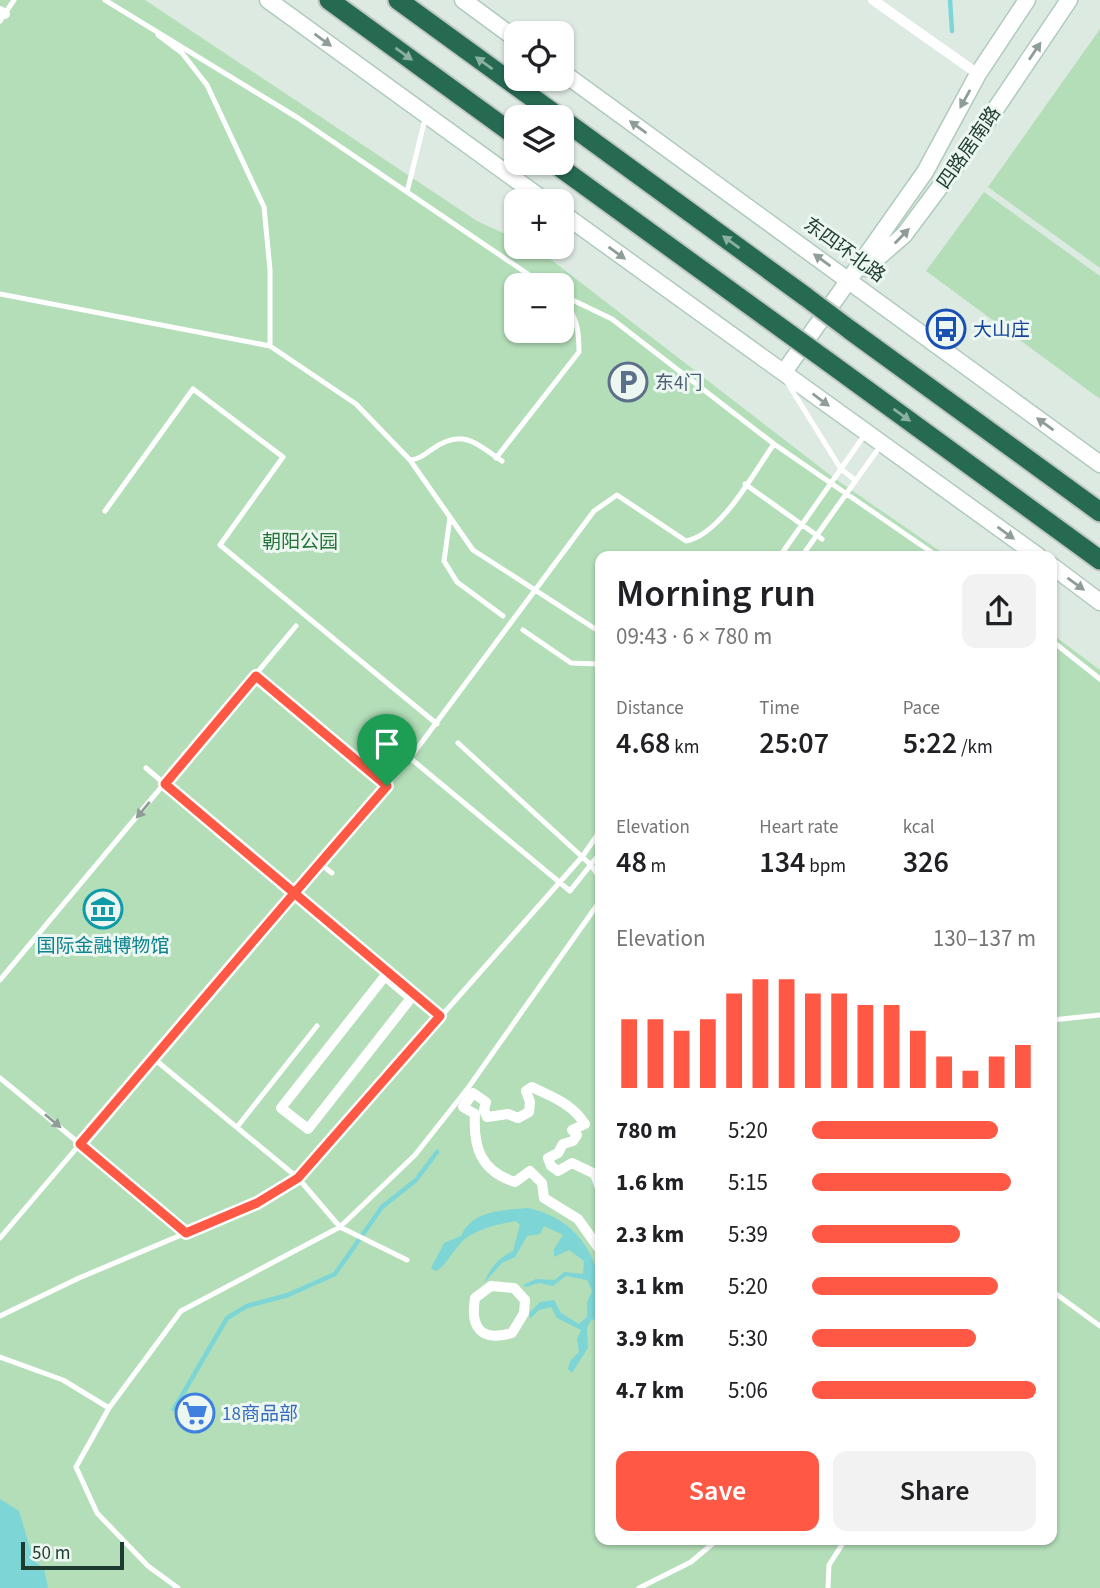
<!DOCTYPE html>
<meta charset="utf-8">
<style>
body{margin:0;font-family:"Source Sans 3","Noto Sans SC",sans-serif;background:#f2f2f2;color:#202124;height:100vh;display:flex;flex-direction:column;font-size:26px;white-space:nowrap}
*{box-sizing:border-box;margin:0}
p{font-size:23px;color:#757577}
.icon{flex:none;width:38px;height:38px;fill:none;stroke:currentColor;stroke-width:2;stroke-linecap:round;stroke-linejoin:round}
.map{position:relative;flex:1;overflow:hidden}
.details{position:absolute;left:595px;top:551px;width:462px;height:994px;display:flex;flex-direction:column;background:#fff;border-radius:14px;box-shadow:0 2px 5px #0004}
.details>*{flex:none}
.tools{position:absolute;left:504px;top:21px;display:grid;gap:14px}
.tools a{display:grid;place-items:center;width:70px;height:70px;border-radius:14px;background:#fff;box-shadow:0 2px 5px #0004;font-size:35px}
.scale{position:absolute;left:21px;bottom:18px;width:103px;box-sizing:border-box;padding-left:7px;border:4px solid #1d3b2f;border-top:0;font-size:19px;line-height:24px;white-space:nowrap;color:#1d3b2f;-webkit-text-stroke:5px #edf7f1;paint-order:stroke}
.pin{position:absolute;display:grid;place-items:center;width:60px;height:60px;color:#fff;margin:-72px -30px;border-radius:50% 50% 50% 0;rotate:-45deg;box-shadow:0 0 7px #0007}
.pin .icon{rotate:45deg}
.round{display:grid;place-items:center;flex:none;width:74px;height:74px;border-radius:14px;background:#f2f2f2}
.summary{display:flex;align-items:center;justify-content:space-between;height:119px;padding:0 21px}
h1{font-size:38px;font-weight:600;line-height:52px}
.metrics{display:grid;grid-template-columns:repeat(3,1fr);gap:10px;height:119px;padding:7px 21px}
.metrics div{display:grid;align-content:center}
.metrics b{font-size:30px;font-weight:600}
.metrics small{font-size:19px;font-weight:400}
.metrics p{font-size:19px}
.chart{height:196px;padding:14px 21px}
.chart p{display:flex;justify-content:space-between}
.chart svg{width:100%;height:126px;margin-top:7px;stroke:#ff5946;stroke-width:6}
.action{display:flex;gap:14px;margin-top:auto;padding:14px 21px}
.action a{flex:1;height:80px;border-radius:14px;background:#ff5946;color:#fff;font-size:28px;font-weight:600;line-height:80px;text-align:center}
.action a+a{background:#f2f2f2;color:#202124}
ul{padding:0 21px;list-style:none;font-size:23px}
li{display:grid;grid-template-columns:112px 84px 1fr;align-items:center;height:52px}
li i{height:18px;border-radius:9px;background:#ff5946}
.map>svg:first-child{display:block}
.green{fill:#b3deb8;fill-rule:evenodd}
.water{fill:#7ed5d6}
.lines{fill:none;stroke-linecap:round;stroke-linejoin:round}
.stream{stroke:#7ed5d6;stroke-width:4.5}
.secondary-casing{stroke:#afcbbd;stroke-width:19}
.highway-casing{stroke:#c0c8c5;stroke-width:23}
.lane{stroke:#fff;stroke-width:5}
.street{stroke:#fff;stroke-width:10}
.secondary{stroke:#fff;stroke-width:16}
.highway{stroke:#266a52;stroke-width:19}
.highway-bridge-casing{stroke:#c0c8c5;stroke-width:23;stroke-linecap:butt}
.highway-bridge{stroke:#266a52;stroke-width:19}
.oneway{fill:#8e9d97}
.oneway2{fill:#8ab0a2}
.route-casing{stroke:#fff;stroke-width:14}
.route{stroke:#ff5946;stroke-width:9}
.labels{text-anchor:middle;stroke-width:6;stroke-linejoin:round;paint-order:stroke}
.street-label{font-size:19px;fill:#1d3b2f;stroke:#edf7f1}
.transit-label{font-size:19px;fill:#164399;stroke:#edf7f1;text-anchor:start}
.service-label{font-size:19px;fill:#4e5e75;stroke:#edf7f1;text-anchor:start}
.park-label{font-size:19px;fill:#247537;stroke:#edf7f1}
.culture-label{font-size:19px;fill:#0d838f;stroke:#edf7f1}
.shop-label{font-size:19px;fill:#366cbe;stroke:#edf7f1;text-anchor:start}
</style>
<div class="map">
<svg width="1100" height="1588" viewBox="0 0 1100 1588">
<rect width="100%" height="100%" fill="#ddeae2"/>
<path class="green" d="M0,0H145L477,221L516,239V247L536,248L834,478L947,556H600V1540H1052V634L1100,670V1588H0ZM516,285H562V331H516Z
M1100,29V268L988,187Z
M984,192L1100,276V399L926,271Z"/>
<path class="water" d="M528,1208C584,1220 607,1268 599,1322L592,1319L587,1328L588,1348L572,1373L568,1369L570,1361L579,1352L577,1339L581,1330L557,1318L551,1307L539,1310L530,1319L529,1313L540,1302L554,1300L561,1313L579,1324L587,1317V1302L592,1291L587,1280L566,1276L553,1286L539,1283L526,1287L523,1285L536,1279L555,1280L564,1272L583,1274L584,1261L569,1250L554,1257V1249L563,1235L544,1226L540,1234L527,1236L515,1257L502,1263L484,1283C490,1268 498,1258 513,1251L520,1225L516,1221C498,1224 471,1230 459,1245C451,1254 446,1265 436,1271L431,1268L444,1243L461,1236C472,1210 503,1210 528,1208Z
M0,1499L19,1511L34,1561L44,1568L48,1588H0Z"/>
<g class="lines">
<path class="stream" d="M950,0L952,31
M174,1409L227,1318L247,1306L288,1295L335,1274L382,1207L416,1180L437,1152"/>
<defs>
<path id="secondary" d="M268,0L545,201
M463,0L516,39
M562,72L1100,464
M562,213L1038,556
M866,268L904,235L972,144L1069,0
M784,372L925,172L978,74L1027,0
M1052,566L1100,602"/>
<path id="highway" d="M329,0L516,136
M398,0L559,117
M562,119L806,297
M554,163L784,330
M850,330L1100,512
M827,361L1100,560"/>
</defs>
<use href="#secondary" class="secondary-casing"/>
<use href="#highway" class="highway-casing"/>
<path class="lane" d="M105,0L298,118L544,285
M0,21L14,0
M158,35L182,53L207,85L264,207L270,270V346
M407,192L425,119
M0,294L270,346L356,404L410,460L473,550L600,632
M562,295L612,319L774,444L937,556
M785,379L841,469L855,480
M496,458L579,352C579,331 577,315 562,300
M410,460C419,459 424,455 431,450C462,428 474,442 502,461
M745,484L822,539
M105,511L193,389L283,457L220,545L437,724
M450,517L444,561L457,582L503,616
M780,556L866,433
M802,556L881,445
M523,630L571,663L600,664
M1052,641L1100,679
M256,676L387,786
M458,743L591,865L600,878
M410,758L570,891L600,853
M146,768L392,976
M319,863L332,873
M0,980L296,626
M410,991L440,1016
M1052,1020L1100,1015
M153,1058L298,1178L340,1227L407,1260
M0,1078L80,1144L255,936L410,758L594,511L617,495L686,541C721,535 754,472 774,444
M237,1127L317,1026
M0,1238L80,1144L185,1233
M1052,1291L1100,1326
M0,1316L79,1278L257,1203L298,1178L582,857L600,831
M0,1357L63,1380L109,1408
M178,1588L148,1566L97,1513L76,1467L109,1408L181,1311L340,1227L415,1155L468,1088L600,901
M639,1588L691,1562L717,1540
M828,1588L829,1565L845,1540"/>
<path class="street" d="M873,0L978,74
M0,11L5,14
M385,976L411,998L308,1129L281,1108Z
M600,1188L595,1174L572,1163L558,1171L551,1166L548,1158L558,1153L563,1144L573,1141L577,1135L572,1130L585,1124C571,1103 554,1098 532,1087L526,1091L530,1102L529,1112L518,1118L508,1114L487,1117L484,1110L486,1102L473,1093L463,1107L475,1114C473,1148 481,1171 515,1182L530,1171L542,1183L544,1198L578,1219L600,1250
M491,1286L514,1288L525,1300L524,1313L512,1333C481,1342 470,1328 475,1298Z"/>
<use href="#secondary" class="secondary"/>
<use href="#highway" class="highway"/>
<defs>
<path id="highway-bridge" d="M806,297L850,330
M784,330L827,361"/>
</defs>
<use href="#highway-bridge" class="highway-bridge-casing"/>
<use href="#highway-bridge" class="highway-bridge"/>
</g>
<defs><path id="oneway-solid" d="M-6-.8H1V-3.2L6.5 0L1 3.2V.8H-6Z" transform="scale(1.75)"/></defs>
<g class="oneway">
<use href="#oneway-solid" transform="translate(323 40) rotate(36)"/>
<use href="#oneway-solid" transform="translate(1035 51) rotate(-56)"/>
<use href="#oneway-solid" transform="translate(965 99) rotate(119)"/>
<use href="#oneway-solid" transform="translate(638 127) rotate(-144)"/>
<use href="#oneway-solid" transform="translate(902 236) rotate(-46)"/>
<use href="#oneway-solid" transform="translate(617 253) rotate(36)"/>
<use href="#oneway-solid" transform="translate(822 260) rotate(-144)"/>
<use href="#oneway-solid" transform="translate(821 400) rotate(37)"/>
<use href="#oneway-solid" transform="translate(1045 424) rotate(-144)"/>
<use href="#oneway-solid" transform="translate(1006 533) rotate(36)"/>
<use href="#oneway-solid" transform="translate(1076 584) rotate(36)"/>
<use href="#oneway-solid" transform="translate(143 810) rotate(130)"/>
<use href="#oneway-solid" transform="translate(53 1121) rotate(40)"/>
</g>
<g class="oneway2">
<use href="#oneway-solid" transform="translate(404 54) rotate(36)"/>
<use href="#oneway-solid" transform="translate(484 63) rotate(-144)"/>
<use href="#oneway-solid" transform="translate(731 242) rotate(-144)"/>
<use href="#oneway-solid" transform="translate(902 415) rotate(36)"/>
</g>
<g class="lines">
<defs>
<path id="route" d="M387,786C283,905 182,1025 80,1144L186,1233L257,1203L298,1178L440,1016L165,784L256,676L387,786"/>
</defs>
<use href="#route" class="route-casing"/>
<use href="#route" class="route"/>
</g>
<defs>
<symbol id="bus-ring" viewBox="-11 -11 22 22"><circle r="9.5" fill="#edf7f1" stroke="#1a4fb4" stroke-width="1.5"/><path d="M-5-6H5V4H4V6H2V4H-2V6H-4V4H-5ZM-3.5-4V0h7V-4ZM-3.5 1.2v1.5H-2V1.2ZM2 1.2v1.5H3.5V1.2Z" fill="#1a4fb4"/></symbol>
<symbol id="parking-ring" viewBox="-11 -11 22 22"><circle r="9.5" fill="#edf7f1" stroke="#5c6f8a" stroke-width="1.5"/><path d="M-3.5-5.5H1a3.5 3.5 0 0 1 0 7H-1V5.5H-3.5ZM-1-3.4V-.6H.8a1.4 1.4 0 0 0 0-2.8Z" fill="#5c6f8a"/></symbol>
<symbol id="museum-ring" viewBox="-11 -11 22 22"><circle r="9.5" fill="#edf7f1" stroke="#0f9aa8" stroke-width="1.5"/><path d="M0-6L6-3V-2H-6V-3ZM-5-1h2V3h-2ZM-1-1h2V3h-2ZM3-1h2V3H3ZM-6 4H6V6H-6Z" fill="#0f9aa8"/></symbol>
<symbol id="supermarket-ring" viewBox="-11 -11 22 22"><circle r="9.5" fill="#edf7f1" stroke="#3f7fe0" stroke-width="1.5"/><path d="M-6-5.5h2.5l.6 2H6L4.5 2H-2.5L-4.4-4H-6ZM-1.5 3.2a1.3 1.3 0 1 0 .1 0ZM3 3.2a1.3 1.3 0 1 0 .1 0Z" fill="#3f7fe0"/></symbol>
</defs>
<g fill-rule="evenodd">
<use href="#bus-ring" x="924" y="307" width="44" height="44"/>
<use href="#parking-ring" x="606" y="360" width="44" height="44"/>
<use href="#museum-ring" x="81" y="887" width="44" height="44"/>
<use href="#supermarket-ring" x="173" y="1391" width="44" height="44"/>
</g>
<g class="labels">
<g class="street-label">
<text transform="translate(968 147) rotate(-55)" y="7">四路居南路</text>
<text transform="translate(845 249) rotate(36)" y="7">东四环北路</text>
</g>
<g class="transit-label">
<text x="973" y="336">大山庄</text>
</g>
<g class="service-label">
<text x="655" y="389">东4门</text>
</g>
<g class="park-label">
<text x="300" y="548">朝阳公园</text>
</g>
<g class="culture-label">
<text x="103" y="952">国际金融博物馆</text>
</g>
<g class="shop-label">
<text x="222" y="1420">18商品部</text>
</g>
</g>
</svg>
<div class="tools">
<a><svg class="icon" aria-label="locate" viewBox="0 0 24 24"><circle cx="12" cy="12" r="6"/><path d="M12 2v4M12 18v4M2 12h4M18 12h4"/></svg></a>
<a><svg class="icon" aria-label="layers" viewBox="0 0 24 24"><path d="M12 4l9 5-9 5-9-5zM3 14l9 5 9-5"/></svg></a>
<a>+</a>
<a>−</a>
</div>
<div class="scale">50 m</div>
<div class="pin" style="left:387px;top:786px;background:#1e9e55"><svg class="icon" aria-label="arrive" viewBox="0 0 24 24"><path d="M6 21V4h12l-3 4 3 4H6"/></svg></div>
<section class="details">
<div class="summary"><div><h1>Morning run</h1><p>09:43 · 6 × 780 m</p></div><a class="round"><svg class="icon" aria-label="share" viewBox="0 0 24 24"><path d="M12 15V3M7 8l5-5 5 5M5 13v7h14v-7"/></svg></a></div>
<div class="metrics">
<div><p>Distance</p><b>4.68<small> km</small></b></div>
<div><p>Time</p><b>25:07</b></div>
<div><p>Pace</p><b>5:22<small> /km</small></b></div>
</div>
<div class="metrics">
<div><p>Elevation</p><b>48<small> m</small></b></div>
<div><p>Heart rate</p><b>134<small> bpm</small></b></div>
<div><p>kcal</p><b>326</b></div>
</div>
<div class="chart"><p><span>Elevation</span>130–137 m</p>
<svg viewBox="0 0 160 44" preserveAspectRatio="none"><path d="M5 44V20M15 44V20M25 44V24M35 44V20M45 44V11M55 44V6M65 44V6M75 44V11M85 44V11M95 44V15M105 44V15M115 44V24M125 44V33M135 44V38M145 44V33M155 44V29"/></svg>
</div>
<ul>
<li><b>780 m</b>5:20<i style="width:83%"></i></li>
<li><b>1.6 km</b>5:15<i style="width:89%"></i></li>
<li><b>2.3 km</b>5:39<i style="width:66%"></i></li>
<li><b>3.1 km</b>5:20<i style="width:83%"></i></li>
<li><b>3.9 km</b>5:30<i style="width:73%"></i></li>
<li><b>4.7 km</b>5:06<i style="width:100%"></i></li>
</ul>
<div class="action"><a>Save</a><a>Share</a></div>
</section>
</div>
